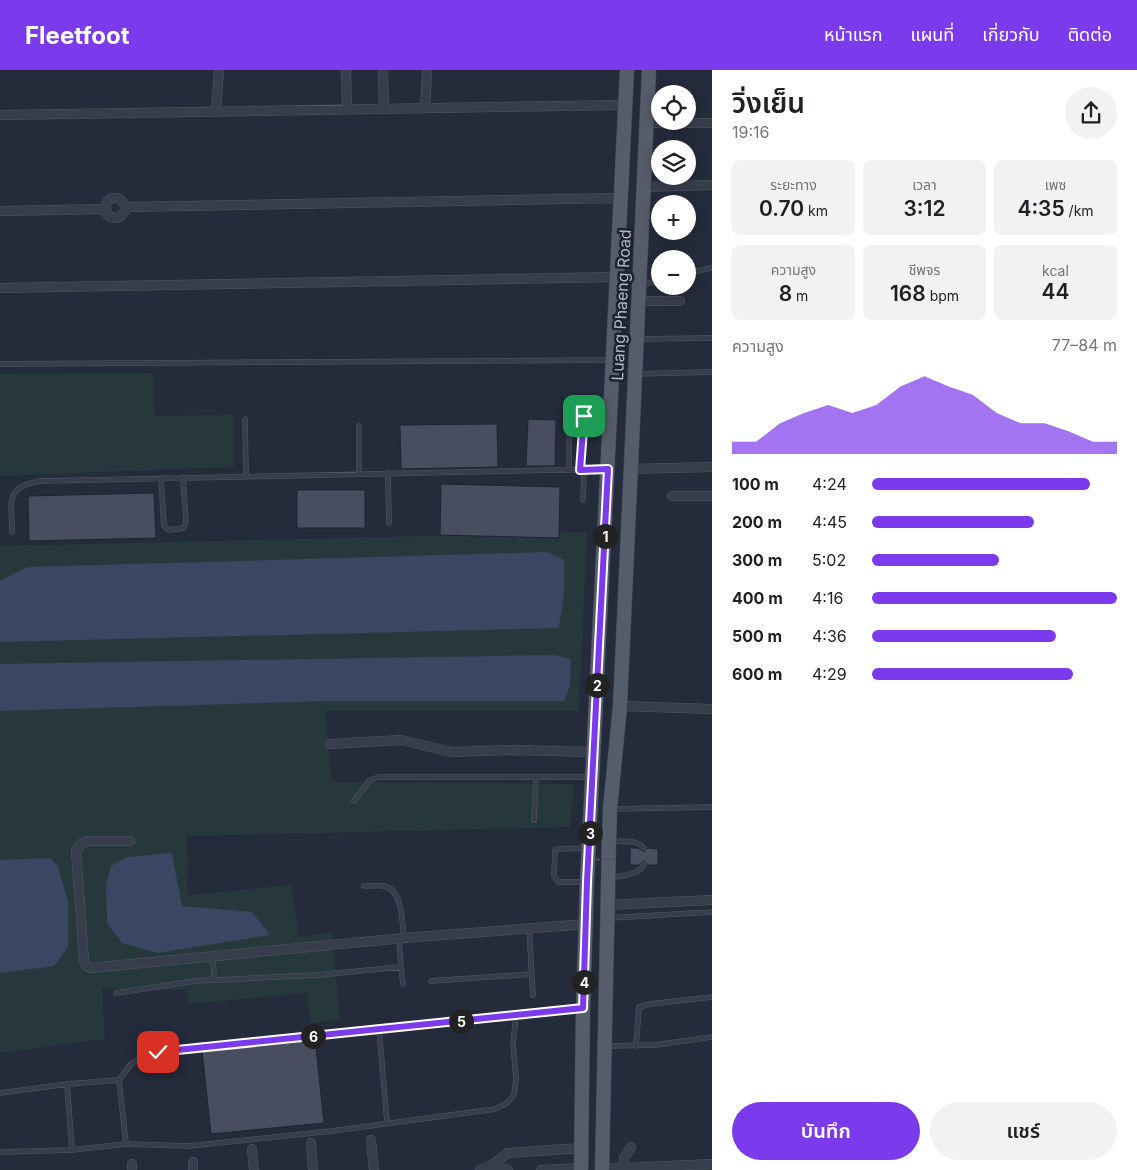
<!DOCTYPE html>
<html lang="th">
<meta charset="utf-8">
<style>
body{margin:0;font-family:Inter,"Noto Sans Thai",sans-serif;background:#f2f2f2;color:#202124;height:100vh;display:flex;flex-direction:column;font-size:19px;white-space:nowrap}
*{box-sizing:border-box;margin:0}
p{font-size:16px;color:#757577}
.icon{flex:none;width:28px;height:28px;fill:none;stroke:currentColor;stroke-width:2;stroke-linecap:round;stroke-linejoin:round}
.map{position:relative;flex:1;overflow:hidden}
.side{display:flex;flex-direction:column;background:#fff;width:425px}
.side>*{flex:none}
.buttons{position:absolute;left:651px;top:15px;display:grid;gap:10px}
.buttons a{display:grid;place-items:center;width:45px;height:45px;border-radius:50%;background:#fff;box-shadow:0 2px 12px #0003;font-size:25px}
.pin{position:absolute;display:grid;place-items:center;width:42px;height:42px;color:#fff;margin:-21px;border-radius:10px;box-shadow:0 2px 8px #0006}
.km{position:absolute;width:25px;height:25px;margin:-12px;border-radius:50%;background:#222;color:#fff;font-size:14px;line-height:25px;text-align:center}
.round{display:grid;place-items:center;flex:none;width:52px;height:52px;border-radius:26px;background:#f2f2f2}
.headline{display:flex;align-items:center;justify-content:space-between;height:85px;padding:0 20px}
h1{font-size:28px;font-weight:600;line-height:38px}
.stats{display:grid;grid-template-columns:repeat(3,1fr);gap:8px;height:85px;padding:5px 20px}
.stats div{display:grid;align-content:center;border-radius:8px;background:#f2f2f2;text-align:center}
.stats b{font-size:21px;font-weight:600}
.stats small{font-size:14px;font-weight:400}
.stats p{font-size:14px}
.chart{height:140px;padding:10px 20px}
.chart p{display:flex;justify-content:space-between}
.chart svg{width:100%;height:90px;margin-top:5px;fill:#7c3aed;opacity:.7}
.action{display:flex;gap:10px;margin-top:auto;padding:10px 20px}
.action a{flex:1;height:58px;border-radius:30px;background:#7c3aed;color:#fff;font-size:20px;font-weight:600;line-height:58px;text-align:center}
.action a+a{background:#f2f2f2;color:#202124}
ul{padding:0 20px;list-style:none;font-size:16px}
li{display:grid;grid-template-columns:80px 60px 1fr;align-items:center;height:38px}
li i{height:12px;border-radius:6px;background:#7c3aed}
header{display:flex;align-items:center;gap:30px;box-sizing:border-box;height:70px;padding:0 25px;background:#7c3aed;color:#fff}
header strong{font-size:24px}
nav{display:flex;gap:28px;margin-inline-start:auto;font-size:18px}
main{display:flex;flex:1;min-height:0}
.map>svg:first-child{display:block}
.green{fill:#26383c}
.water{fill:#394762}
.building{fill:#484e60;stroke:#1e2431}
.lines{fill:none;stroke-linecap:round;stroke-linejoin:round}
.service-casing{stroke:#525865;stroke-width:5.5}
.minor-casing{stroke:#525865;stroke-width:10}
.primary-casing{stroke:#404653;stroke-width:15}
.service{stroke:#373d4a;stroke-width:4.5}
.minor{stroke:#373d4a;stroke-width:9}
.primary{stroke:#555c6a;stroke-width:14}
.path-bridge{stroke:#435358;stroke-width:2;stroke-dasharray:4 4;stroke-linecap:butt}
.route-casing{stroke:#fff;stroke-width:10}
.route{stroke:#7c3aed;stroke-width:6}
.labels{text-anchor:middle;stroke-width:5;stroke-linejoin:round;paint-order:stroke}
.street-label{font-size:16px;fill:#b2b8c6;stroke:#1c222f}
</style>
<header>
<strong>Fleetfoot</strong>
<nav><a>หน้าแรก</a><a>แผนที่</a><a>เกี่ยวกับ</a><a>ติดต่อ</a></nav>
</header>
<main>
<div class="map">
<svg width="712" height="1100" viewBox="0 0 712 1100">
<rect width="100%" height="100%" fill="#242b3a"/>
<path class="green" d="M153,303L154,346L234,345V397L0,406V304Z
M587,462L579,641H325L332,712L574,714L570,757L187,766L188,825L291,815L299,867L332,862L340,950L310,953L307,923L189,934L186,920L102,919L105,969L0,983V476Z"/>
<path class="water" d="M547,482L564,490V525L559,558L0,572V511L27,497Z
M555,585L571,589L570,616L564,631H326L0,641V594Z
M172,783L182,836L252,842L270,865L157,883L122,873L107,853L106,815L111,796L127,787Z
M50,788L58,796L68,832V877L54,896L0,903V790Z"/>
<path class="building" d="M528,349L556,350L555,396H526Z
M497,354L498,397L401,399L400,355Z
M441,414L560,417L559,468L440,465Z
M297,420H365V458H297Z
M154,423L156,468L29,471L28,426Z
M630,778H638L644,782L648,778L658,779V795H648L644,791L639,795H630Z
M315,969L324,1053L211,1064L202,981Z"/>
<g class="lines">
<defs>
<path id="service" d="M688,203L712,198
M641,215L660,210
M638,269L712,268
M0,294L611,290
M636,304L712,302
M245,349L246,406
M359,356V404
M569,400V352
M580,400L584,346
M388,403L389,453
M161,408L164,456L169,460L184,458L186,452L183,407
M583,430L584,400
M12,462C12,432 4,416 41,411L606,399
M354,731L370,710L379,707H591
M611,739L712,737
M534,750L536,707
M610,771C621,772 637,769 644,778
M586,778L558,779L555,780L554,806L558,812H586
M611,808C622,805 638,805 644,795
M364,816C371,816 378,815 384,816C403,819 402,854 404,868
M609,848L712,842
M529,858L533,925
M213,887L214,909
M401,897L403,914
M431,911L532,904
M116,923L195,911L317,905L401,897L399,869
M379,959L387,1052
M608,976L655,975L712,967
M636,976L639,937L650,934L712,927
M119,1010L126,1074
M67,1014L72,1080
M0,1023L67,1014L119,1010L131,994L143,986L178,979L582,938
M0,1082L72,1080L126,1074L189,1076L332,1061L495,1039L507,1033L514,1025L516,1008L513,974L516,946"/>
<path id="minor" d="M346,0L347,39
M383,0L384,39
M425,38L427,0
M216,42L219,0
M0,45L625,35
M647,53H712
M644,117L712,115
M105 138a10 10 0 1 1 20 0a10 10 0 1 1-20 0Z
M126,137L621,128
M0,141L106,139
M0,218L617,207
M638,231H680
M631,399L712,397
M672,426H712
M620,636L712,639
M330,674L401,670L452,682L512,680L594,682
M130,771H87L81,774L76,780L84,890L86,896L90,898L404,868L587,854
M607,835L712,830
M371,1070L374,1100
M311,1073L313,1100
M252,1079L254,1100
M193,1092V1100
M132,1094V1100
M492,1095L508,1100
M602,1099L712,1094
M623,1099L624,1088L631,1077
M480,1100L492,1095L508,1083L581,1078
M541,1100L581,1098"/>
<path id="primary" d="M581,1100L583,938L587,812L627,0
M602,1100L609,771L610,739L620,636L649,0"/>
</defs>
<use href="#service" class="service-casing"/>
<use href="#minor" class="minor-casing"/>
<use href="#primary" class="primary-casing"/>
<use href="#service" class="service"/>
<use href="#minor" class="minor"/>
<use href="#primary" class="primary"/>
<path class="path-bridge" d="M580,790L616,789"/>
</g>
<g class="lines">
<defs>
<path id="route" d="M158,982L583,938L587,812L608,399L580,400L584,346"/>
</defs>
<use href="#route" class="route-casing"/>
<use href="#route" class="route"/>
</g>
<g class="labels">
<g class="street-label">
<text transform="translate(621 235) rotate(-87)" y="6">Luang Phaeng Road</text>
</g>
</g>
</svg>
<div class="buttons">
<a><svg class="icon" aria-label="locate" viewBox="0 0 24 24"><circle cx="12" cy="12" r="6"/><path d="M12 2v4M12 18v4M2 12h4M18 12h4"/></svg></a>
<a><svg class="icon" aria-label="layers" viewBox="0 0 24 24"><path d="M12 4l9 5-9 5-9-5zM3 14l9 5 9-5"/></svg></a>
<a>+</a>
<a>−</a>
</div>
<div class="pin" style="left:584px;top:346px;background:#1e9e55"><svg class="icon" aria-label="arrive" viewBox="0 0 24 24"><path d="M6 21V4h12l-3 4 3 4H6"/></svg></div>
<div class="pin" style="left:158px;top:982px;background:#d93025"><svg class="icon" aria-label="check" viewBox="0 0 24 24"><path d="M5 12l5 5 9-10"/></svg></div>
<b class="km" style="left:605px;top:466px">1</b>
<b class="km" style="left:597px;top:615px">2</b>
<b class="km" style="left:590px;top:763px">3</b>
<b class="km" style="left:584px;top:912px">4</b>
<b class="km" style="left:461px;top:951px">5</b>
<b class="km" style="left:313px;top:966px">6</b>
</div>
<section class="side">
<div class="headline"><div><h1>วิ่งเย็น</h1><p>19:16</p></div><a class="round"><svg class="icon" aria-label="share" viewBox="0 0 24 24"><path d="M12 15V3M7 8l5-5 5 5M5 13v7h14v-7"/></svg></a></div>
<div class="stats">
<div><p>ระยะทาง</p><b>0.70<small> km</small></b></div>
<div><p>เวลา</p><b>3:12</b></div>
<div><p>เพซ</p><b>4:35<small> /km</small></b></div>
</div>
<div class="stats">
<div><p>ความสูง</p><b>8<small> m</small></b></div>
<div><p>ชีพจร</p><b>168<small> bpm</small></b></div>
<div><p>kcal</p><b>44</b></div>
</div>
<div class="chart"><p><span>ความสูง</span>77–84 m</p>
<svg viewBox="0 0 160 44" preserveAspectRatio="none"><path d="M0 44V38L10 38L20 29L30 24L40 20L50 24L60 20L70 11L80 6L90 11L100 15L110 24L120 29L130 29L140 33L150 38L160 38V44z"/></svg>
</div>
<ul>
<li><b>100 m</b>4:24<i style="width:89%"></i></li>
<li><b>200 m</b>4:45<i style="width:66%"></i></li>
<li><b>300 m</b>5:02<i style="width:52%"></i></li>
<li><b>400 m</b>4:16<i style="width:100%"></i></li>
<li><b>500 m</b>4:36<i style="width:75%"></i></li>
<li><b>600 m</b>4:29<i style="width:82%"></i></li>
</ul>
<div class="action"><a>บันทึก</a><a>แชร์</a></div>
</section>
</main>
